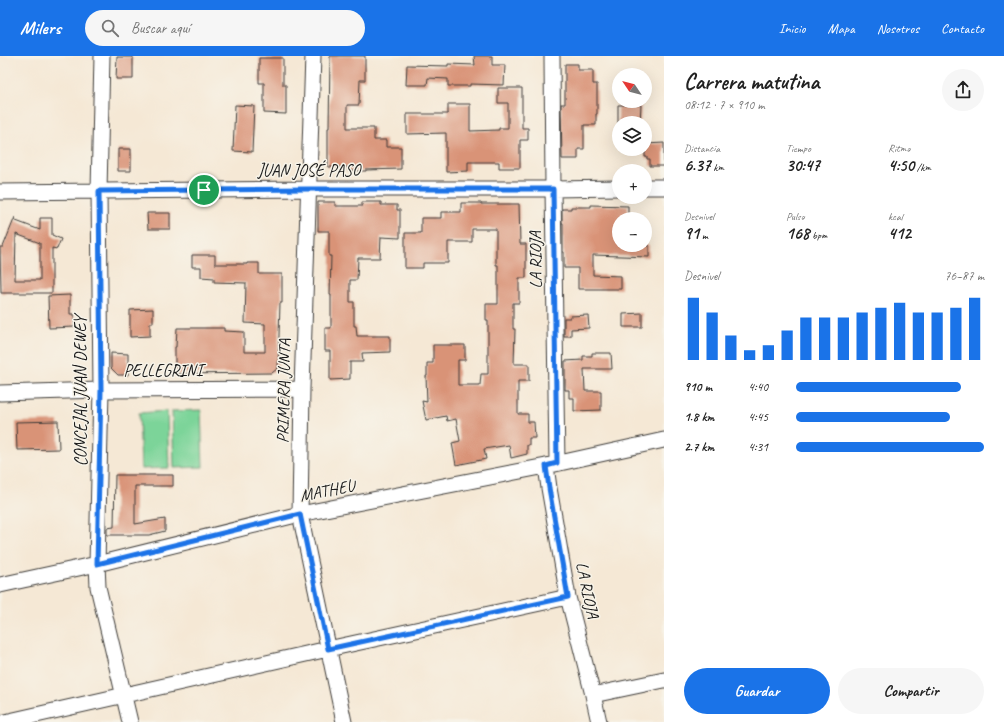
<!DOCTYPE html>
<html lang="es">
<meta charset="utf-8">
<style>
body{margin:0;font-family:Caveat,sans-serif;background:#f6f6f6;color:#222;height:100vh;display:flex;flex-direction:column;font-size:15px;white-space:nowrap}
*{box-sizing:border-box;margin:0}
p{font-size:13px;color:#767676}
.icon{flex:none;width:22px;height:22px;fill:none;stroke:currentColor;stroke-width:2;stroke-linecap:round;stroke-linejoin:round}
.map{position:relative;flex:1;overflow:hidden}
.sheet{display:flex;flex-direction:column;background:#fff;width:340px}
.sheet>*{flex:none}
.needle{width:26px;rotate:305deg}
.fabs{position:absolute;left:612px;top:12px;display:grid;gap:8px}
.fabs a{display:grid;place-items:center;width:40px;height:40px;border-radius:50%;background:#fff;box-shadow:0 4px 16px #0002;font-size:20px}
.pin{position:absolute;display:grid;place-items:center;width:34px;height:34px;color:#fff;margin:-17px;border:2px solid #fff;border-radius:50%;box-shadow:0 1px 4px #0007}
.round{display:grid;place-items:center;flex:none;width:42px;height:42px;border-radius:21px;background:#f6f6f6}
.head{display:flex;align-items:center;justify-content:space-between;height:68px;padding:0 20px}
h1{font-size:22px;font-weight:700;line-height:30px}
.stats{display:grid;grid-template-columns:repeat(3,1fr);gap:6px;height:68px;padding:4px 20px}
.stats div{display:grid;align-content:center}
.stats b{font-size:17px;font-weight:700}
.stats small{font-size:11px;font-weight:400}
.stats p{font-size:11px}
.chart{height:112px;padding:8px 20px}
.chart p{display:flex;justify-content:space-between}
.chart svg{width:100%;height:72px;margin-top:4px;stroke:#1a73e8;stroke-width:6}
.button{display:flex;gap:8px;margin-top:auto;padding:8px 20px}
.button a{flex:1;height:46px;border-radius:24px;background:#1a73e8;color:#fff;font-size:16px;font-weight:700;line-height:46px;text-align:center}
.button a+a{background:#f6f6f6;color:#222}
ul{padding:0 20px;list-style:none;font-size:13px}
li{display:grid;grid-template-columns:64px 48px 1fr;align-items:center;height:30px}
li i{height:10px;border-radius:5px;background:#1a73e8}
header{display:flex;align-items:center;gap:24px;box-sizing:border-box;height:56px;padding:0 20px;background:#1a73e8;color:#fff}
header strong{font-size:19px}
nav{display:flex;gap:22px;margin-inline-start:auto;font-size:14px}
.search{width:280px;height:36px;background:#f6f6f6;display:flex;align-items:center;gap:10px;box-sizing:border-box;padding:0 14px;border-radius:22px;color:#767676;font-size:15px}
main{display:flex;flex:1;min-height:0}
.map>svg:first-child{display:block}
.green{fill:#7bd499;stroke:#4c785a}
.building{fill:#d99377;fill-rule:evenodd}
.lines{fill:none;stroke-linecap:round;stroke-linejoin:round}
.minor-casing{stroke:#3d3b38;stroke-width:17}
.minor{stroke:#fff;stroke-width:15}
.route-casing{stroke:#fff;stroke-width:8}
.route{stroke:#1a73e8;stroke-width:5}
.labels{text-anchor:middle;stroke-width:3;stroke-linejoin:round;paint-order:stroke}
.street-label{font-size:17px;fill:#1c1c1c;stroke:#f7f3e8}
</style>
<header>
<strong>Milers</strong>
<div class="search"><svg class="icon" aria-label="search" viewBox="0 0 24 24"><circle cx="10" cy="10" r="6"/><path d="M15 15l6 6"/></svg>Buscar aquí</div>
<nav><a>Inicio</a><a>Mapa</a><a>Nosotros</a><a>Contacto</a></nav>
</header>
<main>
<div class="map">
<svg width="664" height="666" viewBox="0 0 664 666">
<rect width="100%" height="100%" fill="#f7f3e8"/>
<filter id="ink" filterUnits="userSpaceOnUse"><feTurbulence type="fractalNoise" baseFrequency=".025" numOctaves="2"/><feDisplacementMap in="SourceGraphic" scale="8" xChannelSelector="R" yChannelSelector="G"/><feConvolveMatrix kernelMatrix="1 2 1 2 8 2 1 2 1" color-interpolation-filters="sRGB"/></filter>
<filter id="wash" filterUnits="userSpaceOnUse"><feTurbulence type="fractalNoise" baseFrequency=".012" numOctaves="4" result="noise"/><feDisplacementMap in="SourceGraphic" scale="16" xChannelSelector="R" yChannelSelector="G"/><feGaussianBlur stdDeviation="0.9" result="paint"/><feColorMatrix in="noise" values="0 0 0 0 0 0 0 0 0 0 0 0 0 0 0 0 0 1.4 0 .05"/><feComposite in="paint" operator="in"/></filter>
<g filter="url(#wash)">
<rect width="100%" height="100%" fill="#f5e8d5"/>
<path class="green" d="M201,354L203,411L174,412L172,355Z
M167,355L169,412L141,413L139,357Z"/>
<g id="blocks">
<path class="building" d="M330,0H365V24H360L359,49H347V72H374V84H386V91H401V113L366,114V115H348V111H328V72H329Z
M474,0H492V9H505L504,29L470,28V30H448V23L428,22L427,29H406L407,9L448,10V8L475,9Z
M117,1H133V23H116Z
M259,2H283V29H286V58L264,57V27H259Z
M565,8H578V14H593V28H597V58H596V69H584V93H578V103H562L561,48H565Z
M498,32H522V72H528V84H520V112H499V106H468V115L446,116V77L407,78V58H448V48H470V75L499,74V72H508V47H498Z
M235,49L254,50L252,96L233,95Z
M618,49H641L640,67H618Z
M664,87V110H650V103H647V101H645V88Z
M118,93H131V115H118Z
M318,146H335V150H362V146H381V149H397V154H400V182L381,181L380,202H358L357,224H350V246H354V270H356L357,280H390V296L362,297L363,306H350V323L330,324V295H325V272H331V239H330L331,200H329V175H318Z
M461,147H481V148H519L520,188H526V222H519V247H513V273H515L514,308H529V325H518V358H528V366H534L535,382H529V389H527V398L511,402L509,389L484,393L486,403L456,409L452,387L460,385L456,363L447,365L446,360L426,364L422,345L427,346L426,320H427V307H433V289H465V304H458V329H480L481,318H488V264H486V248H498V209H496V173H472V186H448V207H423V212H405V177H421V162H441V156H461Z
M591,149L628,150V163H619V189H649V201L593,199V219L621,220V233H578V212H564V196H563V167H562V153H571V151H591Z
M147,157H170V173H148Z
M15,161L16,165L40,174V162H52V179L61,183L57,193L52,192V237H1L0,191H3ZM16,178L40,187V224H15Z
M192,199H215V208H247V207H259V218H282V247H280L278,312L272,317L175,318V291H176L177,272H224V275L244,276V296H265V268L245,267L246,227L214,226V222L201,221V211H192Z
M70,239V258H74L75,271L49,272L48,240Z
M153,253V267H150V280L130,281V254Z
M642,257V271H623V258Z
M588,259L589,272L571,273V280H564V262H570V260Z
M111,297L128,298V319H118L111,312Z
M592,297H611L612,313H584L585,335H601V354L574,355V342H569V334H565V305L583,304V300H592Z
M58,365L59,393L17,394L16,366Z
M115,419H173V430H135V468L165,463V475L149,479H107V472L114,471Z"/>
</g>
</g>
<g filter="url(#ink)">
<use href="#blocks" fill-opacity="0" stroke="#3d3b38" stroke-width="1"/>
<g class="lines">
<defs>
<path id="minor" d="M102,0L99,135L101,334L97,508L98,531L130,666
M313,0L302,333L300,458L344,666
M552,0L553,133L557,407
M645,131H664
M0,136L309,133H553L619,132
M0,337L101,334L302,333
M546,410L549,432L568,541L593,639L599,666
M0,529L97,508L300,458L546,410L664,384
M593,639L664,624
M5,666L328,593L568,541"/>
</defs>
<use href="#minor" class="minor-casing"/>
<use href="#minor" class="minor"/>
</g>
</g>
<g class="lines" filter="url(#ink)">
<defs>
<path id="route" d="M309,133H553L557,407L546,410L549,432L568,541L328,593L300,458L97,508L101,334L99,135Z"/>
</defs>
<use href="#route" class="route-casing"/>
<use href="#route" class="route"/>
</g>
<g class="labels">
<g class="street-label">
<text x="309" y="120">JUAN JOSÉ PASO</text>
<text transform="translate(535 204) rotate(-91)" y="6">LA RIOJA</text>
<text x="163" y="320">PELLEGRINI</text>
<text transform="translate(80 335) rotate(-90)" y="6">CONCEJAL JUAN DEWEY</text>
<text transform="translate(283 335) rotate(-89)" y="6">PRIMERA JUNTA</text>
<text transform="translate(327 434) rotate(-11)" y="6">MATHEU</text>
<text transform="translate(588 534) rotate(78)" y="6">LA RIOJA</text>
</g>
</g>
</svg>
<div class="fabs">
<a><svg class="needle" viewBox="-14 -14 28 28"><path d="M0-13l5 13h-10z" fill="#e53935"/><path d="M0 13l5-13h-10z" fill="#767676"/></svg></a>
<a><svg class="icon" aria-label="layers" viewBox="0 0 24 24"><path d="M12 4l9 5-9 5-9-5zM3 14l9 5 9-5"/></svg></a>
<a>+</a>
<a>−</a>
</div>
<div class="pin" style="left:204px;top:134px;background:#1e9e55"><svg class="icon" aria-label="arrive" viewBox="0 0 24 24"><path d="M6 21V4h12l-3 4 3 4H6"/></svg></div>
</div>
<section class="sheet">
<div class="head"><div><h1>Carrera matutina</h1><p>08:12 · 7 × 910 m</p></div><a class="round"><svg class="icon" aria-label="share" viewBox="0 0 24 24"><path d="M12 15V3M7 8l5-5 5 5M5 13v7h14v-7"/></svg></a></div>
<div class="stats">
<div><p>Distancia</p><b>6.37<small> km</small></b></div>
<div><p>Tiempo</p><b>30:47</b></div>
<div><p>Ritmo</p><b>4:50<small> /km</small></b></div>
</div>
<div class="stats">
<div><p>Desnivel</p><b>91<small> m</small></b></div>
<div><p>Pulso</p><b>168<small> bpm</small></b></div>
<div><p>kcal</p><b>412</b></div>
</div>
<div class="chart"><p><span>Desnivel</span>76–87 m</p>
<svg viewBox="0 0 160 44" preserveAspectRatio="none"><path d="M5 44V6M15 44V15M25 44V29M35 44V38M45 44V35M55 44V26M65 44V18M75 44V18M85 44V18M95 44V15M105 44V12M115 44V9M125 44V15M135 44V15M145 44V12M155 44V6"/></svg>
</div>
<ul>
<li><b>910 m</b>4:40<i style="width:88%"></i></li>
<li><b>1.8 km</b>4:45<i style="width:82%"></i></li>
<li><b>2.7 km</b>4:31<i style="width:100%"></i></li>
</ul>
<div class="button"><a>Guardar</a><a>Compartir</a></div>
</section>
</main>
